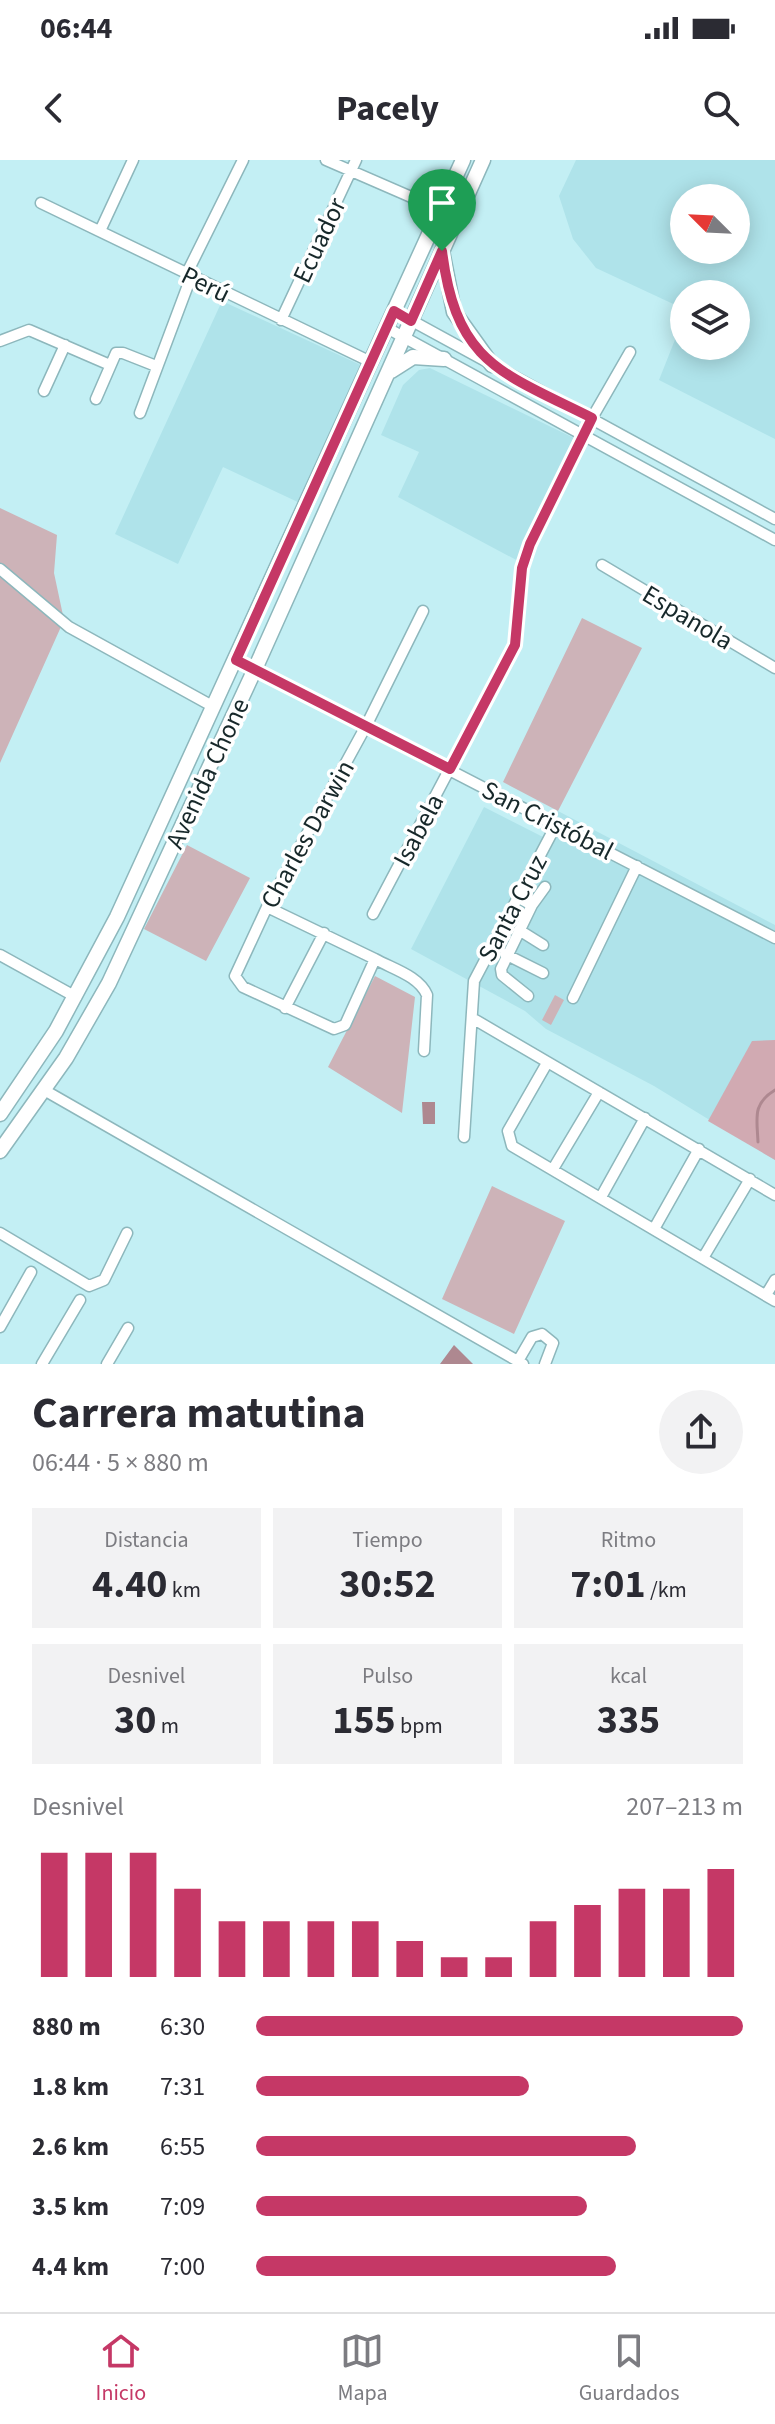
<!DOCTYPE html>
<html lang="es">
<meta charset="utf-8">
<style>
body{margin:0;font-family:"Source Sans 3",sans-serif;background:#f2f2f3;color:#2b2b33;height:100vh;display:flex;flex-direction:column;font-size:30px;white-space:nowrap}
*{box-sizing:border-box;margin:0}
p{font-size:26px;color:#7c7c81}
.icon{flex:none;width:44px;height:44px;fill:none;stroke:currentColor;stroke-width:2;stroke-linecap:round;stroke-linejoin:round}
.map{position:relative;height:1204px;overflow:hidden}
.drawer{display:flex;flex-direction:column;background:#fff;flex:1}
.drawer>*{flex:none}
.needle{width:52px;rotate:294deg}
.tools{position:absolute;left:670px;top:24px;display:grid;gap:16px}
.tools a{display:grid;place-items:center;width:80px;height:80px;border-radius:50%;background:#fff;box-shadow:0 4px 20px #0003;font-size:40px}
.pin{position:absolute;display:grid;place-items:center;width:68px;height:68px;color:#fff;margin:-82px -34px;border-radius:50% 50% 50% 0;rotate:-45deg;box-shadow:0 0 8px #0007}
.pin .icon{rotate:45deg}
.round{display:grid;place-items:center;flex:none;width:84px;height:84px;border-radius:42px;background:#f2f2f3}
.summary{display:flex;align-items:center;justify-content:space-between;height:136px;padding:0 32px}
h1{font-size:44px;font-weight:700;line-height:60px}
.figures{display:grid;grid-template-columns:repeat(3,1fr);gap:12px;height:136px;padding:8px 32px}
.figures div{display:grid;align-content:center;border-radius:0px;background:#f2f2f3;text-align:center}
.figures b{font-size:40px;font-weight:700}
.figures small{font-size:22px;font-weight:400}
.figures p{font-size:22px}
.chart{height:224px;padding:16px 32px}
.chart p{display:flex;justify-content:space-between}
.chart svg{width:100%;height:144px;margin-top:8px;stroke:#c53866;stroke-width:6}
ul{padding:0 32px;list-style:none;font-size:26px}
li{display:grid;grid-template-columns:128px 96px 1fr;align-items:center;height:60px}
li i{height:20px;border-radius:10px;background:#c53866}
.status{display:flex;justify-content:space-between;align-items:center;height:56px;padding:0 40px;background:#fff;direction:ltr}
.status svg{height:22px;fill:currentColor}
header{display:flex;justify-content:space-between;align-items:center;height:104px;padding:0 32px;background:#fff;font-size:36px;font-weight:700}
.menu{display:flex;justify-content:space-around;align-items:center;height:112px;border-top:2px solid #e1e1e2;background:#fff;font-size:22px;color:#7c7c81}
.menu a{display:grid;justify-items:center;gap:4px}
.menu .current{color:#c53866}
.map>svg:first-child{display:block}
.built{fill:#afe3ea;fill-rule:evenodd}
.green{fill:#cdb3b8}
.forest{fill:#d1aab2}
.water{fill:#ae8890}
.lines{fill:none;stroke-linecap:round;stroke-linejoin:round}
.stream{stroke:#ae8890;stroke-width:3}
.minor-casing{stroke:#8db7bc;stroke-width:13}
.major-casing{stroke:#8db7bc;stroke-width:17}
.minor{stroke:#fff;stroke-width:10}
.major{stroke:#fff;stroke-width:14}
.route-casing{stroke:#fff;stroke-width:16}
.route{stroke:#c53866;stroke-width:10}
.labels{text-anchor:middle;stroke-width:7;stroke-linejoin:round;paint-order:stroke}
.street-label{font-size:26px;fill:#17282a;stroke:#fff}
</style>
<div class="status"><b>06:44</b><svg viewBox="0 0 49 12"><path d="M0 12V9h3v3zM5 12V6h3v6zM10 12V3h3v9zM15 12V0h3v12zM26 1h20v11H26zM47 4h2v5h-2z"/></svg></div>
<header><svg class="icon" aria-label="back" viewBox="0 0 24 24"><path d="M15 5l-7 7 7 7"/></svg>Pacely<svg class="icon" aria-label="search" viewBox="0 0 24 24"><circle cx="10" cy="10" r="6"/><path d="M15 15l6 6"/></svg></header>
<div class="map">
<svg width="775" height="1204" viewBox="0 0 775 1204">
<rect width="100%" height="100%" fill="#c3eff4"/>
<path class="built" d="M576,0H775V279L659,220L684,157V186H736V134H684V149L596,108L573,79L559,36ZM736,38V90H684V38Z
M222,141L365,207L302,344L223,307L178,404L115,374Z
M430,208L578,280L520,402L398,337L419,292L381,275L403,225L419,210Z
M484,647L543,677L558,651L775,765V1000L654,926L546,869L525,851L411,789Z"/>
<path class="green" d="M0,348L57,375L54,413L64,460L0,603Z
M582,458L642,488L558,651L503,622Z
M187,685L250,718L206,801L144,769Z
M375,816L415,837L402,953L328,907Z
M555,835L564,840L551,865L542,860Z
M492,1026L565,1061L514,1174L442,1139Z"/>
<path class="forest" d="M775,880V1000L708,961L752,881Z"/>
<path class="water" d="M422,942H435V964H423Z
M454,1185L473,1204H440Z"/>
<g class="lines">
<path class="stream" d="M758,982C757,958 752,944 775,930"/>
<defs>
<path id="minor" d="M326,0L441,50
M41,43L371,202
M100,71L133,0
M186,115L243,0
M394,151L775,359
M281,160L356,0
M387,168L775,380
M0,181L29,170L110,205
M44,231L65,185
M96,239L116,193H123L156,206
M140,253L191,117
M602,405L775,508
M0,409L69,467L214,547
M423,451L366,566L267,747L235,816L243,827L334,869L345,865L375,799C393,809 419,816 427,835L424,891
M236,500L775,778
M519,738L532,745L501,809L502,815L528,836
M532,745L545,727
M267,747L375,799
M373,754L515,485L522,408L530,384L592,258L630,192
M519,770L543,785
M505,794L543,813
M0,795L76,837
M573,838L637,706
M285,848L324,773
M472,858L775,1035
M547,903L508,971L512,986L775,1141
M44,930L523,1204
M464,977L474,821L556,665
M553,1009L599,932
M601,1037L645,958
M654,1069L699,989
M0,1073L89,1126L104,1120L127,1073
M703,1098L750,1019
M766,1135L775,1120
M0,1167L31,1112
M518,1201L532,1177L542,1174L553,1183L545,1204
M42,1204L80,1140
M107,1204L128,1168"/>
<path id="major" d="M442,91L454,152L492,205
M391,211L413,197L444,199
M0,954L56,871L117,757L463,0
M0,991L66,898L109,823L255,509L483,0"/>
</defs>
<use href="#minor" class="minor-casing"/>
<use href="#major" class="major-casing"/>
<use href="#minor" class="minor"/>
<use href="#major" class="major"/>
</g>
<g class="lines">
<defs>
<path id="route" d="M442,91C456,203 500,212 592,258L530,384L522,408L515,485L450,609L236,500L394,151L411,161Z"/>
</defs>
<use href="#route" class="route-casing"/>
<use href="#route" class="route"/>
</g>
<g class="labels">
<g class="street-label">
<text transform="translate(319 80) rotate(-65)" y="9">Ecuador</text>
<text transform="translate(206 124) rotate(26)" y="9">Perú</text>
<text transform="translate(688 457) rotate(31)" y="9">Espanola</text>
<text transform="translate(207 613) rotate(-65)" y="9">Avenida Chone</text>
<text transform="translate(548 660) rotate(27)" y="9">San Cristóbal</text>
<text transform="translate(418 670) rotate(-62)" y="9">Isabela</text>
<text transform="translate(307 674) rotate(-61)" y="9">Charles Darwin</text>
<text transform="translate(512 748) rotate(-62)" y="9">Santa Cruz</text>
</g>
</g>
</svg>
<div class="tools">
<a><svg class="needle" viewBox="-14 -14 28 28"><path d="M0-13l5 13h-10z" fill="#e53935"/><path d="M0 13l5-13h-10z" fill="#7c7c81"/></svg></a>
<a><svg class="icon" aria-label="layers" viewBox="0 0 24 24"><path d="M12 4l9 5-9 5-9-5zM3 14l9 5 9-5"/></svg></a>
</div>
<div class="pin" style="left:442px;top:91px;background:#1e9e55"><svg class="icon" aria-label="arrive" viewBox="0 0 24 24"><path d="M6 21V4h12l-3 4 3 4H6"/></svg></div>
</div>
<section class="drawer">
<div class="summary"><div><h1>Carrera matutina</h1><p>06:44 · 5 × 880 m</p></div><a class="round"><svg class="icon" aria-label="share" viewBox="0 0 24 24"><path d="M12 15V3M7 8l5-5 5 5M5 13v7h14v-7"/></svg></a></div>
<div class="figures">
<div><p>Distancia</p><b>4.40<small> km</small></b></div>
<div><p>Tiempo</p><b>30:52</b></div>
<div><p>Ritmo</p><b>7:01<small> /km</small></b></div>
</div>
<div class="figures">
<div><p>Desnivel</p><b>30<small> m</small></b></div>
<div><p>Pulso</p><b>155<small> bpm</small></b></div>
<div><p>kcal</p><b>335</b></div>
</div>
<div class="chart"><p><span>Desnivel</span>207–213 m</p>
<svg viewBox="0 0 160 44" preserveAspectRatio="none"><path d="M5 44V6M15 44V6M25 44V6M35 44V17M45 44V27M55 44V27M65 44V27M75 44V27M85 44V33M95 44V38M105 44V38M115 44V27M125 44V22M135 44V17M145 44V17M155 44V11"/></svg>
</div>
<ul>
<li><b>880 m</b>6:30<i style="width:100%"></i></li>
<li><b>1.8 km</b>7:31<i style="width:56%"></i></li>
<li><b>2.6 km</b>6:55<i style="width:78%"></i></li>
<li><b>3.5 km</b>7:09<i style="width:68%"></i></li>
<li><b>4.4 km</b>7:00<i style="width:74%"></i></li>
</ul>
</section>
<nav class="menu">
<a class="current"><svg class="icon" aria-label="home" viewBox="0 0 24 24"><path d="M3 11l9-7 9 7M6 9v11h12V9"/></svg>Inicio</a>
<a><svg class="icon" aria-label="map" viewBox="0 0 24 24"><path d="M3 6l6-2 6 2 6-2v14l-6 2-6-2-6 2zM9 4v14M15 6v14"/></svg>Mapa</a>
<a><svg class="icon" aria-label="saved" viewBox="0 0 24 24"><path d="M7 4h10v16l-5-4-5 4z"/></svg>Guardados</a>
</nav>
